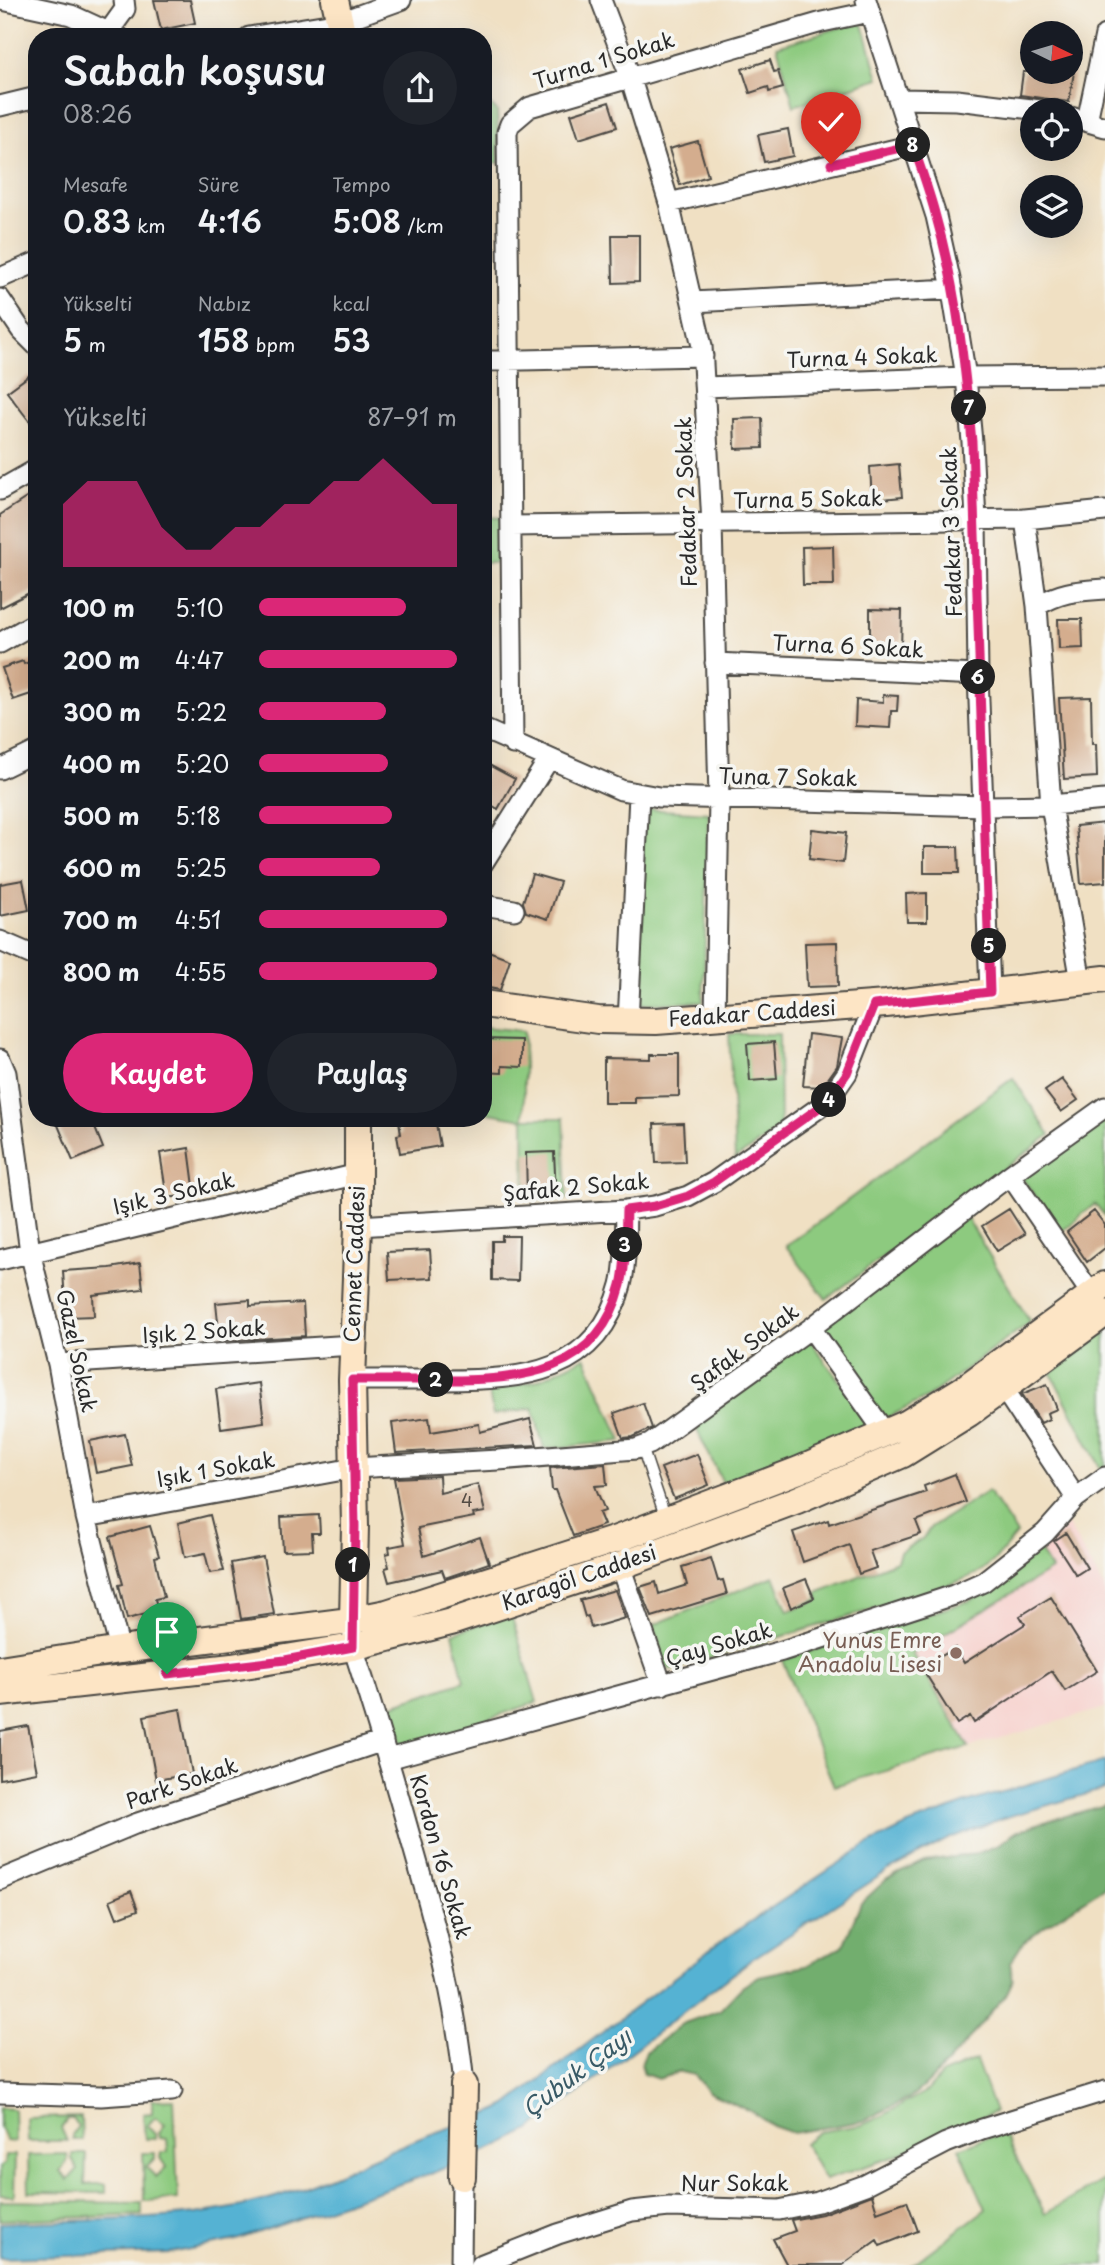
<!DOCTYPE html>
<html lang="tr">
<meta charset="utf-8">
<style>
body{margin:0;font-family:"Playpen Sans",sans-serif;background:#20242c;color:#f1f3f6;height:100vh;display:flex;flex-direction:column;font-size:26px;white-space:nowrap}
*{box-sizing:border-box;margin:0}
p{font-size:23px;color:#9ea1a6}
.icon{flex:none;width:38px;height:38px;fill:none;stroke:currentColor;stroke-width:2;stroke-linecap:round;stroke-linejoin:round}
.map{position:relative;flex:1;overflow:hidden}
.drawer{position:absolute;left:28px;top:28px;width:464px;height:1099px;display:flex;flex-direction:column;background:#171b24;border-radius:28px;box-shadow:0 7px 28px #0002}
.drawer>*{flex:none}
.needle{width:46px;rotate:95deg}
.fabs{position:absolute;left:1020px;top:21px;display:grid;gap:14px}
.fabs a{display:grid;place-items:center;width:63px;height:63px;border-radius:50%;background:#171b24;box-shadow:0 7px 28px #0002;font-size:35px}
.pin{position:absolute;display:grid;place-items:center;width:60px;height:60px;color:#fff;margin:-72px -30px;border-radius:50% 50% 50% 0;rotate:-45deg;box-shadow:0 0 7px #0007}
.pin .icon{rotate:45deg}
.km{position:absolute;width:35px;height:35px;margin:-18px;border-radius:50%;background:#222;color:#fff;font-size:19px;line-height:35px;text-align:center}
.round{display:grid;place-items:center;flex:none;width:74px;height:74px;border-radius:37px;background:#20242c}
.head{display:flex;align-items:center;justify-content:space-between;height:119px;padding:0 35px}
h1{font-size:38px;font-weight:600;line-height:52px}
.metrics{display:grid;grid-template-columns:repeat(3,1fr);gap:10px;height:119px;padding:7px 35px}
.metrics div{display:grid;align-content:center}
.metrics b{font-size:30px;font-weight:600}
.metrics small{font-size:19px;font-weight:400}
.metrics p{font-size:19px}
.chart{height:196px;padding:14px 35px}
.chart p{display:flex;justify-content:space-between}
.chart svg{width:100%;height:126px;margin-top:7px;fill:#db2777;opacity:.7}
.cta{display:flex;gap:14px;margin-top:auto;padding:14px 35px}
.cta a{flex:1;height:80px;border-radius:42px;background:#db2777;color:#fff;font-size:28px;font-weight:600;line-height:80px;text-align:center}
.cta a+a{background:#20242c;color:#f1f3f6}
ul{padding:0 35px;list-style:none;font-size:23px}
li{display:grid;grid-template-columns:112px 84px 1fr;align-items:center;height:52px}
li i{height:18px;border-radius:9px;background:#db2777}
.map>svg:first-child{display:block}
.built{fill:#f7d0cc}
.green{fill:#8dca7f;stroke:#5c7a55;stroke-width:2}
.forest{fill:#72ae6e;stroke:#4e6c4c;stroke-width:2}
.water{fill:#54b2d3;stroke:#406e7f;stroke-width:2}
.building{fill:#d4ad8e}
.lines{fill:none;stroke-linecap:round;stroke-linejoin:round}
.lane-casing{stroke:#494642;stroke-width:13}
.street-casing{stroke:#494642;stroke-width:23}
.secondary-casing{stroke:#494642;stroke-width:30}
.lane{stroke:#fff;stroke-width:10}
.street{stroke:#fff;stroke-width:19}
.secondary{stroke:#fde5c5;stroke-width:26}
.route-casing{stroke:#fff;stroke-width:14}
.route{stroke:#db2777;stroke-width:9}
.education-dot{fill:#8d6e63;stroke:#f6f6f2;stroke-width:2.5}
.labels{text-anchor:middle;stroke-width:7;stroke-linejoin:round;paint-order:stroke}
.number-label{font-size:18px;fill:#554c44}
.street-label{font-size:21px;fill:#2b2b2b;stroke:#f6f6f2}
.education-label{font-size:21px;fill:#785e54;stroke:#f6f6f2;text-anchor:end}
.water-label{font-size:23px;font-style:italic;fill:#395a66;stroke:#f6f6f2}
</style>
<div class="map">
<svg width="1105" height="2265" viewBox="0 0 1105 2265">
<rect width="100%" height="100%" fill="#f6f6f2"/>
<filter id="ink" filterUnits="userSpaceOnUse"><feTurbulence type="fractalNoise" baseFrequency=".0143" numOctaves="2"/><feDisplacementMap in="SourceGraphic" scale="14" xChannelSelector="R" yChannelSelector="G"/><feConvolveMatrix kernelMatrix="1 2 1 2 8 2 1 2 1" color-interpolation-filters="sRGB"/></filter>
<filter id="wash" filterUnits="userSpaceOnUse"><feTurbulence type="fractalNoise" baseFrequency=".00686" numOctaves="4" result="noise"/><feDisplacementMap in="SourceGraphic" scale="28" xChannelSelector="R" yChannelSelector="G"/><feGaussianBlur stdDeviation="1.57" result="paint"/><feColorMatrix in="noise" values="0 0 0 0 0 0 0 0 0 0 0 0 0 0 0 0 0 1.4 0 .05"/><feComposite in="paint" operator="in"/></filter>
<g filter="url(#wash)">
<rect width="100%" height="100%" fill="#f0e0c3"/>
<path class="built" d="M1068,1525L1105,1589V1708L834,1786L782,1660L969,1601L989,1590Z"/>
<path class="green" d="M862,21L879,78L794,106L777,46Z
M483,98L497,111L499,163H483Z
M483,517L504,518L503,563H483Z
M644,809L709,813L703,1002L637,1004Z
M483,1027L524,1031V1118H564L567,1199L525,1200L524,1119L483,1112Z
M729,1034H779L780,1129L735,1159Z
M1013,1078L1050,1135L826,1299L786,1246Z
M1105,1117V1216L1095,1204L1060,1233L1020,1175Z
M965,1215L1030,1322L928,1397L885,1419L818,1329Z
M1105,1331V1467L1101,1469L1051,1373Z
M809,1339L875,1430L725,1487L693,1422Z
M585,1357L622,1441L544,1449L533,1408L493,1415L489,1392L538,1380Z
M988,1491L1017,1534L995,1560L978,1573L959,1581L914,1597L671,1670L666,1667L653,1625L774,1576L788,1611L819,1599L817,1593L897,1561L900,1552L923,1538L931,1527Z
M1040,1550L1051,1570L912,1653L969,1747L834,1786L782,1660L969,1601L989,1590Z
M511,1614L537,1702L403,1748L390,1706L464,1681L453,1633Z
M976,2060L995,2112L893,2157L825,2180L804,2143L819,2132L862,2125L882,2116L928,2090L942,2074Z
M174,2099L178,2199L144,2201L143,2153H155V2158L146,2167L156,2177L166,2167L160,2158L161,2152H168L167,2139L160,2138L159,2133L165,2124L155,2117L147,2126L155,2134V2139H145L143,2114L152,2113V2100Z
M0,2108L14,2109L15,2142L6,2141L0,2128Z
M81,2117L82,2140H72V2135L78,2126L73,2119H67L61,2128L67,2141H28L27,2118Z
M1003,2132L1045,2214L1105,2179V2265H912L986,2209L959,2148Z
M67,2154L68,2160L60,2171L68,2180L78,2169L72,2159V2154H86L85,2184H106V2193L29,2192L28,2155Z
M5,2155H15L14,2196L0,2195V2167L4,2164Z
M0,2201L142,2203V2215L0,2220Z"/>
<path class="forest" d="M1105,1805V1887L1043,1927L1023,1943L1010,1963L1013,1980L1007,1993L961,2048L928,2083L908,2099L863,2121L793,2133L773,2126L750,2111L708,2092L694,2075L680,2072L658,2079L644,2074L641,2064L646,2052L682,2024L720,2010L742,1987L759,1976L806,1966L843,1946L861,1903L887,1879L924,1861L976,1854L998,1845L1016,1832L1037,1824Z"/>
<path class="water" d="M1105,1761V1789L1003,1818L948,1839L889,1870L752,1959L530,2130L495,2147L435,2172L236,2240L170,2253L0,2258V2223C84,2219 184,2224 265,2200C318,2185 367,2159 418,2139C448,2127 479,2120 507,2105L727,1937L865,1846L908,1825L966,1803Z"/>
<g id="blocks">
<path class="building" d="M154,0H190L195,23L161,30Z
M770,60L774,72L778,71L783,88L769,92L768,87L750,93L742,69Z
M1023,72H1074L1069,102L1020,95Z
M609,102L617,127L579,139L571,114Z
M788,129L793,156L764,162L758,135Z
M698,141L708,176L680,185L669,149Z
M612,235H639V282L613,283Z
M30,375L37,385V431L7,392Z
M762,418L763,448L735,449L734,419Z
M899,464L902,497L872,500L870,467Z
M37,491V589L0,608V515Z
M833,546L834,585H803L802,547Z
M870,609L902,610L901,650H870Z
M1058,619H1082L1083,648L1059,649Z
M37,659V692L13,700L2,668L23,661L24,664Z
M883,695L898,696L897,711H891L890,728L855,726L856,700L883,702Z
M1091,697L1092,744H1096L1097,777L1064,779L1059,698Z
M489,765L515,779L498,809L483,800V775Z
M1105,823V882L1081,884L1076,826Z
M812,829L846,833L843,863L809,859Z
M924,847H958L959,873H924Z
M532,874L560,882L548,919L526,912L523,902Z
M23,880L29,910L0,916V884Z
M927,893V922H907L906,894Z
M837,942L838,986L807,987L805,943Z
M483,949L510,959L500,990L483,987Z
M808,1034L842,1038L837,1066L822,1087L803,1086Z
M483,1039L522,1040V1067L502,1066V1073L483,1072Z
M774,1042L777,1079L750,1081L747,1044Z
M651,1054H679V1096L635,1097V1103H604V1058L651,1059Z
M1062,1079L1078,1100L1061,1112L1045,1091Z
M55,1118H91L103,1148L73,1161Z
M415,1118H435L440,1146L400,1153L397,1135L401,1134L399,1121Z
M683,1123L685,1162L656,1163L654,1124Z
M189,1148L195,1194L167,1198L160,1153Z
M554,1152L556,1195L527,1196L526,1153Z
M1009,1209L1025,1234L997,1251L982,1226Z
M1094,1211L1105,1225V1248L1087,1262L1067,1232Z
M502,1236H519L518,1281L492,1280V1241H502Z
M430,1250L432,1278L389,1280L387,1252Z
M140,1263L143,1289L93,1295L94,1316L66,1317L63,1271L110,1268Z
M250,1300V1306L303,1303L305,1336L220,1341L216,1303Z
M259,1383L264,1422L221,1428L216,1389Z
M1047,1384L1057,1409L1047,1413L1049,1419L1041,1423L1022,1394Z
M643,1403L652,1428L633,1437L623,1438L614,1413Z
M429,1418L431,1432L479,1424L480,1432L530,1419L537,1445L396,1453L392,1423Z
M125,1434L132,1466L96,1473L90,1441Z
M697,1454L709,1485L674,1499L661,1468Z
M605,1464L607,1485L595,1486L605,1511L599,1513L604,1525L573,1536L555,1490H552L550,1468Z
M955,1474L966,1502L916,1521L921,1534L870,1551L876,1568L859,1574L849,1545L803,1562L793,1532L828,1520L829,1524L926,1492L924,1486Z
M439,1476L440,1493L478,1484L485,1512L473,1514L474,1517L418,1528L424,1556L480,1537L489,1563L445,1578L442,1570L389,1582L385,1568L389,1567L386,1554L390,1553L389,1547L405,1544L394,1478Z
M210,1515L224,1571L210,1573L205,1553L185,1557L178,1523Z
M319,1515L320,1533H312L313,1550L283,1551L281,1517Z
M150,1526L159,1556L155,1557L164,1597L155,1599L158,1611L127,1619L119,1585L123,1584L110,1537Z
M1066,1533L1087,1568L1076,1575L1054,1541Z
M263,1557L274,1614L241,1619L231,1563Z
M711,1558L718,1581L723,1580L727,1594L652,1617L640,1587L656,1582L659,1594L687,1585L682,1567Z
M806,1579L814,1598L791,1608L783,1588Z
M615,1590L625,1618L591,1628L588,1616L585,1617L580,1600Z
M1051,1597L1097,1671L1065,1691L1052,1671L974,1723L970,1716L957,1724L922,1668L955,1648L964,1663L1025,1624L1020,1616Z
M180,1709L192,1774L156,1780L144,1716Z
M28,1726L37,1772L0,1779V1731Z
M131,1891L138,1910L117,1918L110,1900Z
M872,2195L877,2212L907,2201L918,2231L880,2246L877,2240L842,2265H787L773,2239L795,2231L791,2220L822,2214Z"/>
</g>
</g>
<g filter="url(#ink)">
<use href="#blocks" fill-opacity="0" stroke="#494642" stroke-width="2"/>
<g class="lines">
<defs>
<path id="lane" d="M642,1447L666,1519"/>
<path id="street" d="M2,0L71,15L119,37
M601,0L630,76L669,203L702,346L712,524L719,799L715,1018
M866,0L936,216L950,279L966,377L972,442L976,520L978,675L990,992
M105,37L125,9L124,0
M249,37L340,22L401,0
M898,99L957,100L1040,110
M0,106L37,97
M1071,117L1105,127
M1087,121L1105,35
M669,203L913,145
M0,278L37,262
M0,299L21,330L37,346
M692,302L952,289
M483,361L703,356
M705,387L966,377L1105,376
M0,490L37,469
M1025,519L1037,606L1051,805L1081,982
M511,526L1025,519L1105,511
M1037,606C1061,591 1078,591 1105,589
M0,643L37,622
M715,663L978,675
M483,729L621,790L659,797L985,806L1051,805L1105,800
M513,744L507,132L510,124L530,107L822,22L869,12
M0,769L37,751
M483,863L549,759
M483,905L514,910
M0,941L37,957
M628,1022L639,795
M0,1059L6,1073L30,1252L58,1364L86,1517L120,1650
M1010,1175L1092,1295
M358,1226L626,1210L655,1206L688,1196L714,1182L827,1102L847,1073L874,1005
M0,1260L358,1174
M811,1328L886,1434
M58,1364L353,1345
M352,1380C383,1380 413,1380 444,1380C522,1380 598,1374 621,1285C627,1261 625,1234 626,1210
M1004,1389L1076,1498
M86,1517L354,1468L498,1460L636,1449L650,1444L811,1328L1010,1175L1105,1107
M620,1566L662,1685
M353,1635V1647C376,1718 397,1789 417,1861C438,1935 457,2008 464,2085
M388,1759L782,1651L954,1595L983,1582L1045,1533L1076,1498L1105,1477
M0,1880L135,1824L383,1741
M0,2093L101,2096L172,2091
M461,2265L462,2177
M480,2265L558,2234L632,2211L669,2207L779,2210L818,2202L865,2185L946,2143L982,2129L1105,2091"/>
<path id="secondary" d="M335,0L343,37
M483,1004L598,1020L656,1021L886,1004L1105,979
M353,1620L355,1526L352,1380L358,1226V1118
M0,1669L120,1650L342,1622L387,1613L617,1539L799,1470L906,1424L965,1388L1105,1285
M0,1693L232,1667L353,1647L451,1622L620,1566L797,1500L903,1454L969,1413L1105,1313
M462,2177L464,2085"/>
</defs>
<use href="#lane" class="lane-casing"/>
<use href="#street" class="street-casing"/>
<use href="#secondary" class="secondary-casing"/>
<use href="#lane" class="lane"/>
<use href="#street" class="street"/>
<use href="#secondary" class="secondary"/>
</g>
</g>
<g class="lines" filter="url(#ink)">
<defs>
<path id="route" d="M167,1674L285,1660L353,1647L355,1526L352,1380C383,1380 413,1380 444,1380C522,1380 598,1374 621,1285C627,1261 625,1234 626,1210L655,1206L688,1196L714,1182L827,1102L847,1073L874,1005L990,992L972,442C965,367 957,290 936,217C930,193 921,169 913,145L831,164"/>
</defs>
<use href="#route" class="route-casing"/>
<use href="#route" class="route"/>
</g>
<circle class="education-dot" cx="956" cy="1653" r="7"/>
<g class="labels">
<g class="number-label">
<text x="467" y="1507">4</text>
</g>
<g class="street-label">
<text transform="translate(604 61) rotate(-17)" y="7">Turna 1 Sokak</text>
<text transform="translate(862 358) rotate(-2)" y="7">Turna 4 Sokak</text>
<text transform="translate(808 500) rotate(-1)" y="7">Turna 5 Sokak</text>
<text transform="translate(687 502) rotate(-92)" y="7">Fedakar 2 Sokak</text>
<text transform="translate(952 532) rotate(-92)" y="7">Fedakar 3 Sokak</text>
<text transform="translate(848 647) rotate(3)" y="7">Turna 6 Sokak</text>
<text transform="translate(788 778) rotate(1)" y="7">Tuna 7 Sokak</text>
<text transform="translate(752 1014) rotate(-4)" y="7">Fedakar Caddesi</text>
<text transform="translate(576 1188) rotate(-5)" y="7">Şafak 2 Sokak</text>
<text transform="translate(174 1194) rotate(-13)" y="7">Işık 3 Sokak</text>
<text transform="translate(355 1264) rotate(-88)" y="7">Cennet Caddesi</text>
<text transform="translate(204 1332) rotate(-4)" y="7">Işık 2 Sokak</text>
<text transform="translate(745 1348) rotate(-37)" y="7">Şafak Sokak</text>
<text transform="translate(76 1351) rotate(78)" y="7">Gazel Sokak</text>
<text transform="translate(216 1470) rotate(-10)" y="7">Işık 1 Sokak</text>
<text transform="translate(579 1578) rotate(-19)" y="7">Karagöl Caddesi</text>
<text transform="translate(719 1645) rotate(-16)" y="7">Çay Sokak</text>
<text transform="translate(182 1784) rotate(-19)" y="7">Park Sokak</text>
<text transform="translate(440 1857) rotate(74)" y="7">Kordon 16 Sokak</text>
<text x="735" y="2191">Nur Sokak</text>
</g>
<g class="education-label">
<text x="942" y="1648">Yunus Emre<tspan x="942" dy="24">Anadolu Lisesi</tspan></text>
</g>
<g class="water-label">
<text transform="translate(577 2073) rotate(-37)" y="8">Çubuk Çayı</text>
</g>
</g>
</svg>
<div class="fabs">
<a><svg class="needle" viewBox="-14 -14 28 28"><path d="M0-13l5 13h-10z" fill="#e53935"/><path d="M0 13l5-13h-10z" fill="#9ea1a6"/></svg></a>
<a><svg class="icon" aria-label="locate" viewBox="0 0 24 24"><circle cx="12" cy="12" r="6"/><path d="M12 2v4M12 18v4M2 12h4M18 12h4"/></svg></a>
<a><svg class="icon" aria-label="layers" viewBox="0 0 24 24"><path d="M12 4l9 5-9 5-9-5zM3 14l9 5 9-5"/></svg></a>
</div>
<div class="pin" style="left:167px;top:1674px;background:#1e9e55"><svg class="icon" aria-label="arrive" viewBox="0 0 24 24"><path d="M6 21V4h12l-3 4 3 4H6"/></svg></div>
<div class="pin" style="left:831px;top:164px;background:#d93025"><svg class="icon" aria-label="check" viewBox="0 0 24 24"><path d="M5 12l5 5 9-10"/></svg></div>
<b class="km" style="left:353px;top:1565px">1</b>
<b class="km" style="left:436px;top:1380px">2</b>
<b class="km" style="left:625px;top:1245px">3</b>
<b class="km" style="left:829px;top:1100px">4</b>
<b class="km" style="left:989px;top:946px">5</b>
<b class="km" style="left:978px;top:677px">6</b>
<b class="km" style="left:969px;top:408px">7</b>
<b class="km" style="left:913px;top:145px">8</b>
<section class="drawer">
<div class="head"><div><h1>Sabah koşusu</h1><p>08:26</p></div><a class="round"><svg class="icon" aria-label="share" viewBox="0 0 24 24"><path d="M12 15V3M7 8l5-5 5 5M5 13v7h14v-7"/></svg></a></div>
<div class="metrics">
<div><p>Mesafe</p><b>0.83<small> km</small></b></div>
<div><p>Süre</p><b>4:16</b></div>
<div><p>Tempo</p><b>5:08<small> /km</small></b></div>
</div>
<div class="metrics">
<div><p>Yükselti</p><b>5<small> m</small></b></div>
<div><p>Nabız</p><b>158<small> bpm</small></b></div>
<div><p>kcal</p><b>53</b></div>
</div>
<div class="chart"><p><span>Yükselti</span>87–91 m</p>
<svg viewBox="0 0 160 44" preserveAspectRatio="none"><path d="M0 44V22L10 14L20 14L30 14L40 30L50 38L60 38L70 30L80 30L90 22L100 22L110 14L120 14L130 6L140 14L150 22L160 22V44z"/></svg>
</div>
<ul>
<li><b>100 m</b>5:10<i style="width:74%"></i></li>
<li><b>200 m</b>4:47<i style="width:100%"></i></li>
<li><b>300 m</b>5:22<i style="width:64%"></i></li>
<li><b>400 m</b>5:20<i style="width:65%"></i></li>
<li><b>500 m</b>5:18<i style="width:67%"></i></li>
<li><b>600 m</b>5:25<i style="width:61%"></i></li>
<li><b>700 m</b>4:51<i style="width:95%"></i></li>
<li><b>800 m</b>4:55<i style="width:90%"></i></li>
</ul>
<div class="cta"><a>Kaydet</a><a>Paylaş</a></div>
</section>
</div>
